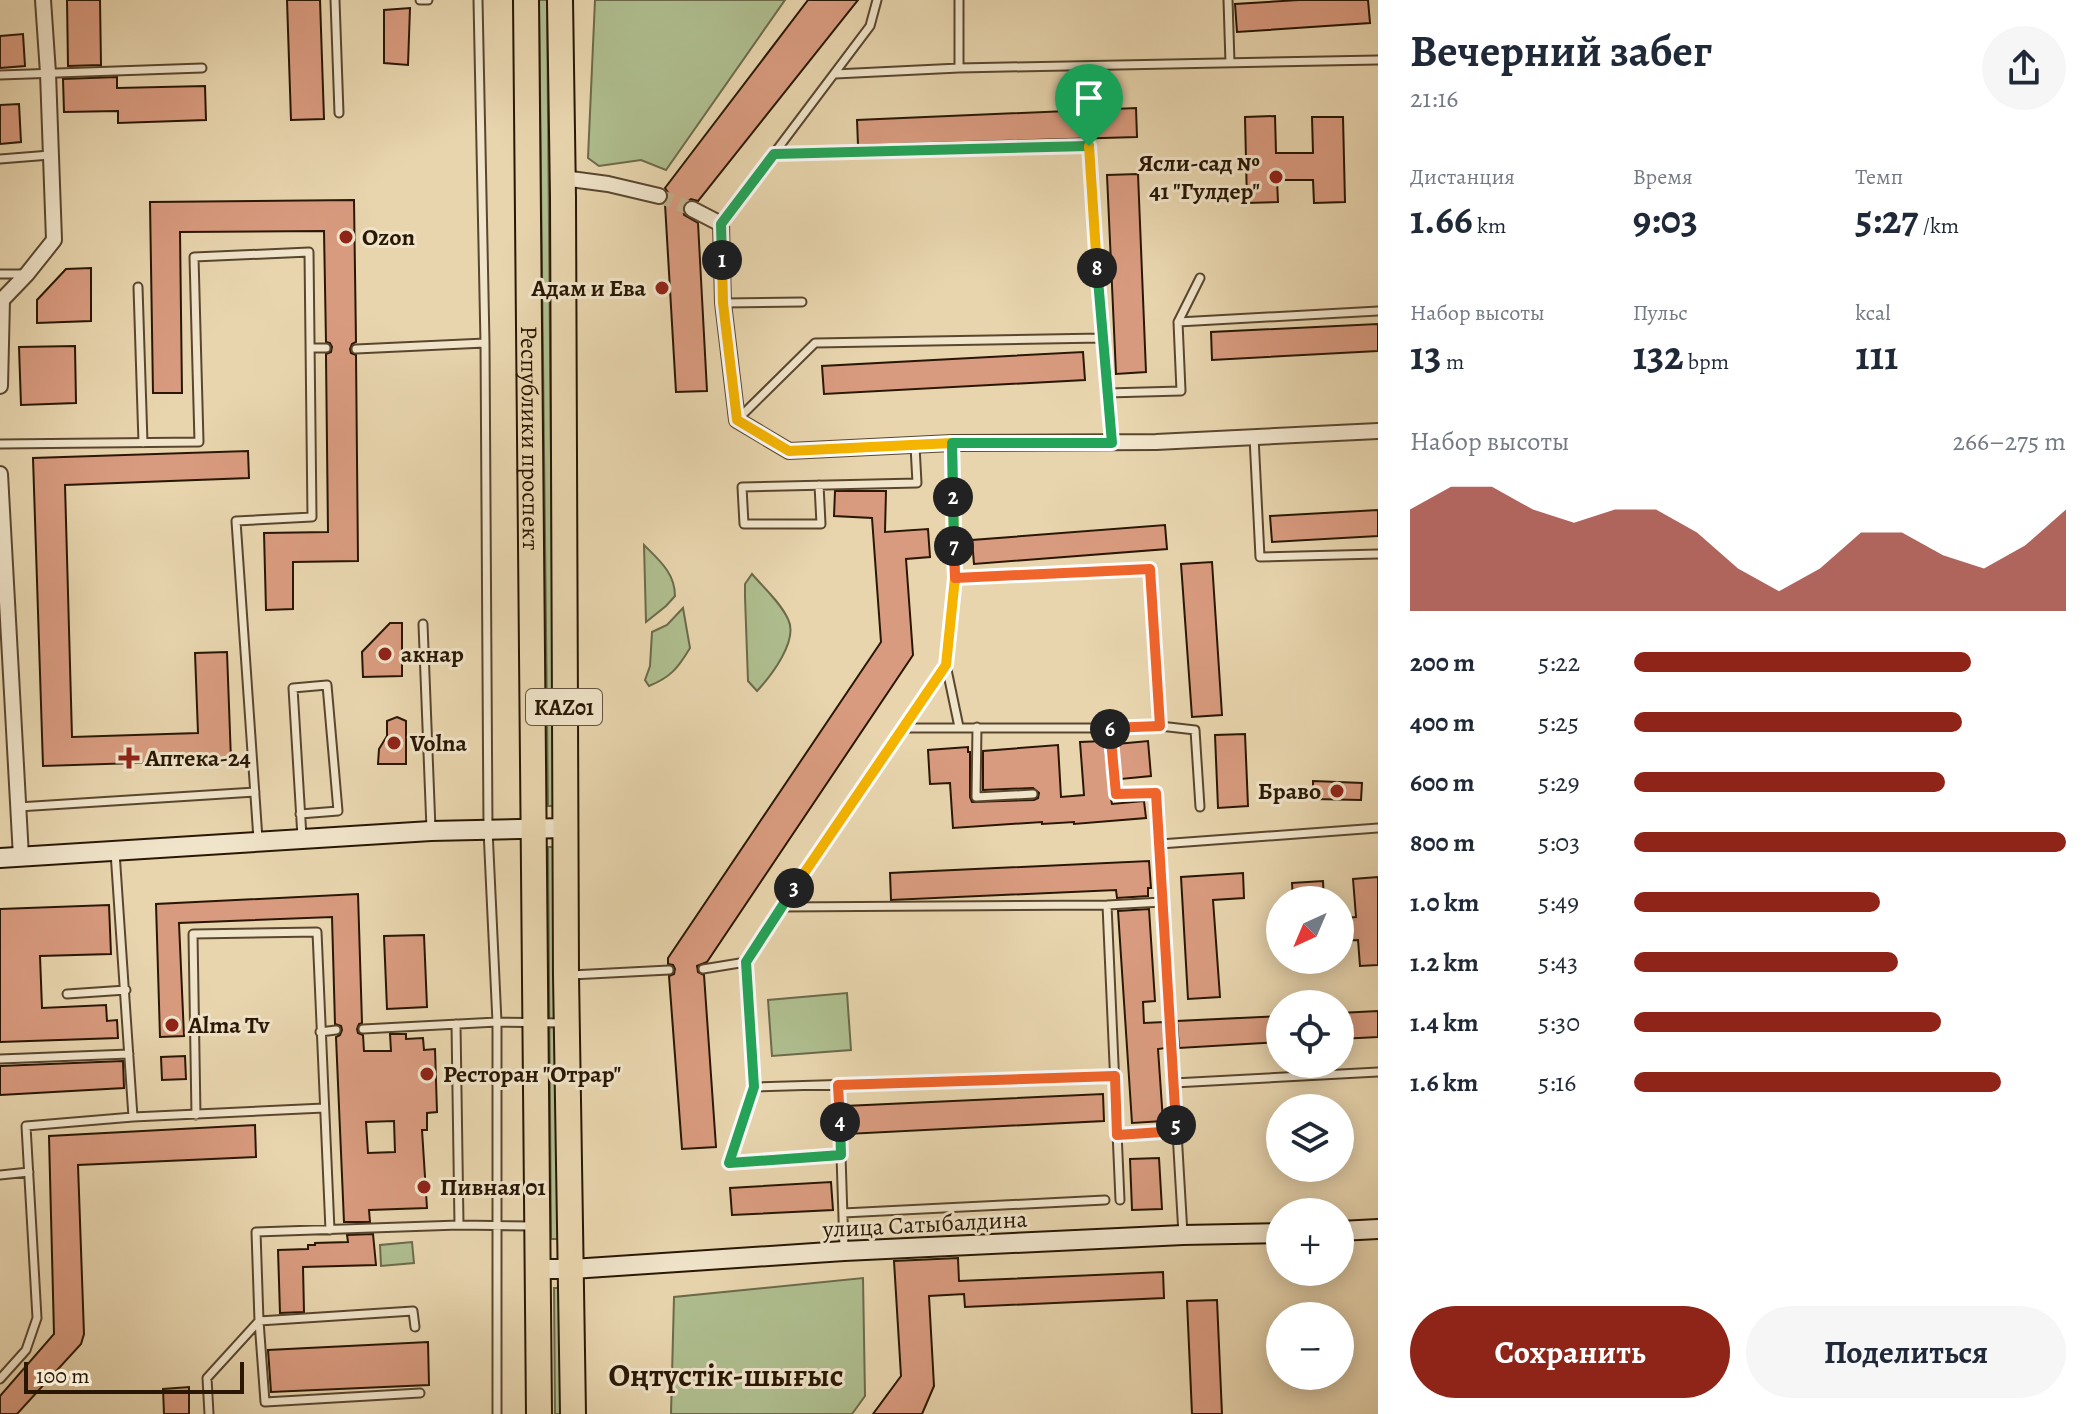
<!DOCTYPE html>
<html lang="ru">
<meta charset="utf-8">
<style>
body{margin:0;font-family:Alegreya,serif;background:#f6f6f7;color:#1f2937;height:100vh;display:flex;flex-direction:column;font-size:30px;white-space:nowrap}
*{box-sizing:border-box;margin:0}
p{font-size:26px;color:#747a83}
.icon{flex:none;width:44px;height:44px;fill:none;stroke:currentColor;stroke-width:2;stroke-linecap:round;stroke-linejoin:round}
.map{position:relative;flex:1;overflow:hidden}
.details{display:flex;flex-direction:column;background:#fff;width:720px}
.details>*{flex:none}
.needle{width:52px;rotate:224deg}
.fabs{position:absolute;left:1266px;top:886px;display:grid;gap:16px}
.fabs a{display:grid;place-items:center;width:88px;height:88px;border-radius:50%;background:#fff;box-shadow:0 4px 20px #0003;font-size:40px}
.scale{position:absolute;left:24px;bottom:20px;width:220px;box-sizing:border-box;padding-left:8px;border:4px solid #291704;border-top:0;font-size:22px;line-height:28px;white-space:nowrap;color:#291704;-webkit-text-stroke:6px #f0e4ca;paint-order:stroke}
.pin{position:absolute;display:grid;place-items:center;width:68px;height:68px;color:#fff;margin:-82px -34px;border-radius:50% 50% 50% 0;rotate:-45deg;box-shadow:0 0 8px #0007}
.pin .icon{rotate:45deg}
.km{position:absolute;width:40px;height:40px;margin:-20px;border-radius:50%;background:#222;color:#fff;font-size:22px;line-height:40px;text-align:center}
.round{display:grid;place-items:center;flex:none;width:84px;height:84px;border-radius:42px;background:#f6f6f7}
.overview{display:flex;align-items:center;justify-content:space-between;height:136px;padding:0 32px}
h1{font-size:44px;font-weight:700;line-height:60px}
.metrics{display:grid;grid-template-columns:repeat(3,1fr);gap:12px;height:136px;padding:8px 32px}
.metrics div{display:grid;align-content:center}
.metrics b{font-size:40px;font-weight:700}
.metrics small{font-size:22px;font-weight:400}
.metrics p{font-size:22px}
.chart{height:224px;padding:16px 32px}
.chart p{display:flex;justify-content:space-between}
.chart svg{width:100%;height:144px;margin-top:8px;fill:#8f2418;opacity:.7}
.cta{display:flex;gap:16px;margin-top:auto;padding:16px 32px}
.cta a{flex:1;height:92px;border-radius:48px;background:#8f2418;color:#fff;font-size:32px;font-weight:700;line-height:92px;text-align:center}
.cta a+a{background:#f6f6f7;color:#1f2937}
ul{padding:0 32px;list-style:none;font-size:26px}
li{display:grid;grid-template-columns:128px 96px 1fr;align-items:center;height:60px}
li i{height:20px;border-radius:10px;background:#8f2418}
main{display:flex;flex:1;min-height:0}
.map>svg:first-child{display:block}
.green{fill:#afbe8f;stroke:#6c6a4a;stroke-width:2}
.building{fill:#d99b7f;stroke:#291704;stroke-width:2;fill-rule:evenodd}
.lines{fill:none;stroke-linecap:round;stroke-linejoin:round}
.street-tunnel{stroke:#c2af8c;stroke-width:14;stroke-dasharray:14 7;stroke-linecap:butt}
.lane-casing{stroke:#59462e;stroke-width:11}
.street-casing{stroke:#59462e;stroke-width:18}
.secondary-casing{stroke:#291704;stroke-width:22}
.highway-casing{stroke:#291704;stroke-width:28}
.lane{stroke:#f0e4ca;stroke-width:7}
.street{stroke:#f0e4ca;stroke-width:14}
.secondary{stroke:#f0e4ca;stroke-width:18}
.highway{stroke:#e8d5ae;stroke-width:24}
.split-1-casing{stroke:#fff;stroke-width:16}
.split-2-casing{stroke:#fff;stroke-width:16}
.split-3-casing{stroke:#fff;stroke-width:16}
.split-4-casing{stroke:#fff;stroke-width:16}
.split-5-casing{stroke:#fff;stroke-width:16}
.split-6-casing{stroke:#fff;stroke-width:16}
.split-7-casing{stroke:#fff;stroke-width:16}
.split-8-casing{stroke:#fff;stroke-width:16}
.split-9-casing{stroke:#fff;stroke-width:16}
.split-1{stroke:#22a559;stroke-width:10}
.split-2{stroke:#f5b400;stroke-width:10}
.split-3{stroke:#f5b400;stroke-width:10}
.split-4{stroke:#22a559;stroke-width:10}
.split-5{stroke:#f0652b;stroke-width:10}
.split-6{stroke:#f0652b;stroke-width:10}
.split-7{stroke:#f0652b;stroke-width:10}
.split-8{stroke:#22a559;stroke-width:10}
.split-9{stroke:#f5b400;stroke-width:10}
.poi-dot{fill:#8f2418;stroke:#f0e4ca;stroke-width:3}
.labels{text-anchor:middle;stroke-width:6;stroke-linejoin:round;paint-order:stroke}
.shield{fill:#f0e4ca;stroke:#65543f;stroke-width:2}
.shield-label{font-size:22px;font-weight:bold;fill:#291704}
.poi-label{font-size:24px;font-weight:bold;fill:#291704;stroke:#f0e4ca;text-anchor:start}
.street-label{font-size:24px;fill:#291704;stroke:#f0e4ca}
.district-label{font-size:32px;font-weight:bold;fill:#291704;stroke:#f0e4ca}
</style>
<main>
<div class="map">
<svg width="1378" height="1414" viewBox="0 0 1378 1414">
<rect width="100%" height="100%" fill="#e8d5ae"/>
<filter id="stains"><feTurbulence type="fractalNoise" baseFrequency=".0025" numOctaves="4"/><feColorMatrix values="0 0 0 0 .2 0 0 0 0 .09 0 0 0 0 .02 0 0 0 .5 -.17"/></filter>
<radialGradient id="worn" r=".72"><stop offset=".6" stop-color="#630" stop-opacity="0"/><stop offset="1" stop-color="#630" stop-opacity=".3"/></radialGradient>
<path class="green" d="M539,0H547L554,806H548Z
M595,0H785L666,170L641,160L599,166L588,158Z
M644,545C659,560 675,573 675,596L666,606L646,622Z
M752,574C764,588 780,602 788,619C799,640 771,676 757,691L748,681L745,597V584Z
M683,608L690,648C678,668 671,677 649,686L645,680L650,666L652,632L667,625Z
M548,847H556L560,1239H551Z
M847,993L851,1050L772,1056L768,1000Z
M412,1242L414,1263L381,1266L380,1245Z
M863,1278L865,1396L852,1414H671L674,1297Z
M554,1288H562L563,1414H555Z"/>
<path class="building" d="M67,0H100L101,65L68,66Z
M287,0H320L324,119L291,120Z
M808,0H858L698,201L691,199L683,205L684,215L698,223L707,391L676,392L665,204L668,199L669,194L665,188Z
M1299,0H1368L1370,23L1237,32L1235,4Z
M410,8L408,65L384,63V10Z
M23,34L25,66L0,68V36Z
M117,77V88L205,86L206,120L118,123V111L64,112L63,79Z
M19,104L21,142L0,144V105Z
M1136,108L1137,137L858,145L857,120Z
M1275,116L1276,153H1313L1312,117H1343L1345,202L1314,203L1313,180H1277L1278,202L1247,203L1245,117Z
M1138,174L1146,372L1116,374L1107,175Z
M354,200L356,342L352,344L350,349L351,353L356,355L358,561L293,562V609L266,610L264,533L328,532L326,357V354L331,352L332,347L330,343L326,342L324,231L180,232L182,393H153L150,202Z
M91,268V321L37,323V300L66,269Z
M1378,324V351L1212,360L1211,332Z
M75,346L76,403L21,405L19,347Z
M1083,352L1085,380L824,394L822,366Z
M248,451L249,478L65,485L72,737L198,733L195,653L227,652L231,760L43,766L33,458Z
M835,491H886L885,532L928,529L930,557L906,559L913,655L707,962L697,966L698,972L704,975L716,1147L682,1149L669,976L674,974L675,969L673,965L668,964V958L881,642L872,518L834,516Z
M1378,510V536L1272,542L1270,516Z
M1165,525L1167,549L974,564L972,540Z
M1212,562L1222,715L1192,717L1181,564Z
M390,623H402V676L363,677L362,652Z
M397,717L406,721V764H378L379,749L387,736V721Z
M1245,734L1248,806L1218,808L1215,735Z
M1104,741L1110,795L1112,804L1144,801L1146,818L1074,824V822L1042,824V822L953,828L950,783L930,784L928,750L968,747V752H970V797L972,802L1034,800L1038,798L1039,793L1033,788L983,790V751L1058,745L1061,797L1084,795L1080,742Z
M1148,741L1151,776L1121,779L1117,744Z
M1313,781L1362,783L1361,800L1313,799Z
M1149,861L1151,888H1148V896L1117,898L1116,890L891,900L890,873Z
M1243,873L1244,898L1213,900L1220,997L1188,999L1181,877Z
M1378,877V965L1360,966L1358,940L1340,941V918L1356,917L1353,879Z
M1323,881L1324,900H1293L1292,883Z
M358,894L362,1023L359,1024L357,1029L358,1033L363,1035L364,1051H391L390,1034H406V1039L423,1038L424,1050L435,1049L437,1112L427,1113V1130H422L427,1208L369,1210L370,1222H344L336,1037L340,1035L342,1030L341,1026L335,1024L332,917L179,923L184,1036L160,1037L156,904ZM394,1121L395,1152L368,1153L366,1122Z
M109,905L111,954L40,956L42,1008L106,1005L107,1021L117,1020L118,1038L0,1042V909Z
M1149,909L1155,1001L1143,1002L1144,1023L1164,1022L1166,1048L1158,1049L1163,1121L1132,1123L1118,911Z
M424,935L427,1007L387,1009L384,936Z
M1378,1011V1037L1340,1039V1013Z
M1280,1016V1042L1179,1048L1177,1021Z
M185,1056L186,1079L162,1080L161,1057Z
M123,1061L124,1088L0,1095V1066Z
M1103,1094L1104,1121L847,1134L845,1106Z
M255,1125L256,1157L78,1165L84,1334L81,1344L17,1414H0V1396L54,1334L49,1136Z
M1159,1158L1162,1209L1132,1210L1130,1159Z
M831,1182L833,1210L732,1215L730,1188Z
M373,1234L376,1265L303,1267L304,1312L280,1313L278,1250L308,1249V1245H315V1243L348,1242L347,1235Z
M958,1258L959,1281L1163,1272L1164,1298L965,1307L964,1294L929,1296L934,1386L922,1414H873L901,1376L894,1261Z
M1217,1300L1222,1414H1192L1187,1301Z
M428,1342L429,1385L271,1392L268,1350Z
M189,1387V1414H164L163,1389Z"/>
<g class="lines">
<path class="street-tunnel" d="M659,196L692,209"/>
<defs>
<path id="lane" d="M335,0L339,113
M420,0H428
M478,0L485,343L488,830L497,1022V1414
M959,0V68
M1228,0L1230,63
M835,74L959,68L1378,60
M0,75L202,68
M774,154L1089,146L1107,393
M0,159L50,155
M721,224L870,26L877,0
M0,274H25
M138,287L143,443
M723,303L802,302
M1178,322L1200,278
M311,348H326
M356,349L485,343
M739,418L815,343L1102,338
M1254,437L1260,557L1378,554
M952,443L955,578
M1112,443L1107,393L1181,391L1178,322L1378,311
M0,444L199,442L194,257L309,252L312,517L236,521L258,839
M819,485L821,524H744L742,487L917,483L915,446
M423,624L431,829
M946,665L959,727
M1160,726L1195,730L1200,807
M977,727L976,797L1033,794
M904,728H1109L1116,794L1156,793L1160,844
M18,807L255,792
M300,814L338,811L327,685L293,688L302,837
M1107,905L1120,1200
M780,907L1107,905L1162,902
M746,962L780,907L946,665L955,578L1150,569L1160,726L1109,728
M703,969L746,962L754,1087L729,1163L841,1155L844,1249
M571,975L669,970
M67,994L126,990
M456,1024L459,1225
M363,1029L497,1022L564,1023
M320,1032L336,1030
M0,1059L129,1054
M1174,1083L1378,1072
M838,1085L841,1155
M754,1087L1115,1076
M196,1115L193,934L317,932L330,1230
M133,1117L324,1108
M1117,1135L1177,1131
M0,1175L29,1172
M843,1213L1105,1200
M1183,1234L1160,844L1378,828
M0,1379L26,1350L37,1318L26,1126L133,1117L115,852
M420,1393L265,1402L259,1321L256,1232L459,1225L533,1226
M209,1414L207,1378L259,1321L413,1311L415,1327"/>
<path id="street" d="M563,178L608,184L659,196
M692,209L721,224L723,303L737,420L789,451L952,443L1156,442L1378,431
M0,386L2,300L27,274L54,240L48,73L43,0
M0,474L21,857"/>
<path id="secondary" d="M0,858L431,831L566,828
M1340,1231L1378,1229
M539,1269H572L844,1251L1183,1235L1280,1233"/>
<g id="highway">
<path id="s1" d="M526,0L539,1414"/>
<path d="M560,0L563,197L566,975L573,1414"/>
</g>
</defs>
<use href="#lane" class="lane-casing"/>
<use href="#street" class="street-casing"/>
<use href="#secondary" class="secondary-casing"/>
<use href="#highway" class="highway-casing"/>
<use href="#lane" class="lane"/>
<use href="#street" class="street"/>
<use href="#secondary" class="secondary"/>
<use href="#highway" class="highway"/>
</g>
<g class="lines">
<defs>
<path id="split-1" d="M722,260L721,224L774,154L1089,146"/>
<path id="split-2" d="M722,260L723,303L737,420L789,451L952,443L953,497"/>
<path id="split-3" d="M794,888L946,665L955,578L953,497"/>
<path id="split-4" d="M794,888L746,962L754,1087L729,1163L841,1155L840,1122"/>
<path id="split-5" d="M840,1122L838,1085L1115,1076L1117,1135L1177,1131L1176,1125"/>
<path id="split-6" d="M1110,729L1116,794L1156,793L1176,1125"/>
<path id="split-7" d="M954,546L955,578L1150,569L1160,726L1109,728L1110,729"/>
<path id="split-8" d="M954,546L952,443H1112L1097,268"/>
<path id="split-9" d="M1089,146L1097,268"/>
</defs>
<use href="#split-1" class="split-1-casing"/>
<use href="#split-2" class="split-2-casing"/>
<use href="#split-3" class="split-3-casing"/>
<use href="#split-4" class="split-4-casing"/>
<use href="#split-5" class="split-5-casing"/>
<use href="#split-6" class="split-6-casing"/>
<use href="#split-7" class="split-7-casing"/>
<use href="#split-8" class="split-8-casing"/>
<use href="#split-9" class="split-9-casing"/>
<use href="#split-1" class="split-1"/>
<use href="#split-2" class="split-2"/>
<use href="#split-3" class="split-3"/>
<use href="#split-4" class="split-4"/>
<use href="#split-5" class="split-5"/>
<use href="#split-6" class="split-6"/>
<use href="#split-7" class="split-7"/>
<use href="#split-8" class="split-8"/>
<use href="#split-9" class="split-9"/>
</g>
<g class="poi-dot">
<circle cx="1276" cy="177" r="8"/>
<circle cx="346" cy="237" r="8"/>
<circle cx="662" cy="288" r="8"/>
<circle cx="385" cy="654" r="8"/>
<circle cx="394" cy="743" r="8"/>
<path d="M125 746h8v8h8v8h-8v8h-8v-8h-8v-8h8z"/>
<circle cx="1337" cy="791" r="8"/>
<circle cx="172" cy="1025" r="8"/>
<circle cx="427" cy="1074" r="8"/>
<circle cx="424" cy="1187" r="8"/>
</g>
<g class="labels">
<rect class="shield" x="526" y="689" width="76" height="36" rx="6"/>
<g class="shield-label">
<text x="564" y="715">KАZ01</text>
</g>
<g class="poi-label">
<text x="1260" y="171" text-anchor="end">Ясли-сад №<tspan x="1260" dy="28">41 "Гулдер"</tspan></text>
<text x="362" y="245">Ozon</text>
<text x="646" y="296" text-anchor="end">Адам и Ева</text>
<text x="401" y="662">акнар</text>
<text x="410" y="751">Volna</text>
<text x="145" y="766">Аптека-24</text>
<text x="1321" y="799" text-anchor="end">Браво</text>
<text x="188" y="1033">Alma Tv</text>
<text x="443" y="1082">Ресторан "Отрар"</text>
<text x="440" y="1195">Пивная 01</text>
</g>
<g class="street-label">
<text dy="8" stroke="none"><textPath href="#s1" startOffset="438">Республики проспект</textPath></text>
<text transform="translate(925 1224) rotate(-3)" y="8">улица Сатыбалдина</text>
</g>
<g class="district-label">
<text x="726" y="1386">Оңтүстік-шығыс</text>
</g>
</g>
<rect width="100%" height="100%" filter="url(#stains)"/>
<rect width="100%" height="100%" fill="url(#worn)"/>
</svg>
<div class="fabs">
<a><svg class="needle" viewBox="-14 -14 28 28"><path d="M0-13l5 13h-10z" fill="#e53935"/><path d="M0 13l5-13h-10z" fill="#747a83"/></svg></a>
<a><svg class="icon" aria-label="locate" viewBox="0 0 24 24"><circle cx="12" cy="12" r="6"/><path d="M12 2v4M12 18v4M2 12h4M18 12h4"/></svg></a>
<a><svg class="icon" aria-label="layers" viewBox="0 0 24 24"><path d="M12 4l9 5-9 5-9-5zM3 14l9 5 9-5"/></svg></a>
<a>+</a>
<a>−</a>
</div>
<div class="scale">100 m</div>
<div class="pin" style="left:1089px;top:146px;background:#1e9e55"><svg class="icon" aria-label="arrive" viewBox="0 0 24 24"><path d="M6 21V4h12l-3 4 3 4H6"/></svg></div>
<b class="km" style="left:722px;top:260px">1</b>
<b class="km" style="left:953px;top:497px">2</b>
<b class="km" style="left:794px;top:888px">3</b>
<b class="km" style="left:840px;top:1122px">4</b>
<b class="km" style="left:1176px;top:1125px">5</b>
<b class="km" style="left:1110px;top:729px">6</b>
<b class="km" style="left:954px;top:546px">7</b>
<b class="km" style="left:1097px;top:268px">8</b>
</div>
<section class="details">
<div class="overview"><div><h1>Вечерний забег</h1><p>21:16</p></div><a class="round"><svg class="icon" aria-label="share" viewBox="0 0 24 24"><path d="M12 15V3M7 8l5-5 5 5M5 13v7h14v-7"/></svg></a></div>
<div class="metrics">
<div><p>Дистанция</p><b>1.66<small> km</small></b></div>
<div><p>Время</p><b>9:03</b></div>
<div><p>Темп</p><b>5:27<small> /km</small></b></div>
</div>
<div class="metrics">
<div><p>Набор высоты</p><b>13<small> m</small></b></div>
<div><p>Пульс</p><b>132<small> bpm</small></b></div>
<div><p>kcal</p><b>111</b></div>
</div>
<div class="chart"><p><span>Набор высоты</span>266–275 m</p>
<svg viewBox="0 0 160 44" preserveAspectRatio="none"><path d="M0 44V13L10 6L20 6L30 13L40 17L50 13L60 13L70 20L80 31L90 38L100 31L110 20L120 20L130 27L140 31L150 24L160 13V44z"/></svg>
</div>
<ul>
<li><b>200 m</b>5:22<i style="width:78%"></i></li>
<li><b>400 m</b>5:25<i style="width:76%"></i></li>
<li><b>600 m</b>5:29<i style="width:72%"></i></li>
<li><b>800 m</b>5:03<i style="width:100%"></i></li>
<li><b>1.0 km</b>5:49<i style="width:57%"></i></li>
<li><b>1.2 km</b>5:43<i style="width:61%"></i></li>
<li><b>1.4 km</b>5:30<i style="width:71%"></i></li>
<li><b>1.6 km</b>5:16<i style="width:85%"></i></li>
</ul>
<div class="cta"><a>Сохранить</a><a>Поделиться</a></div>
</section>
</main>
